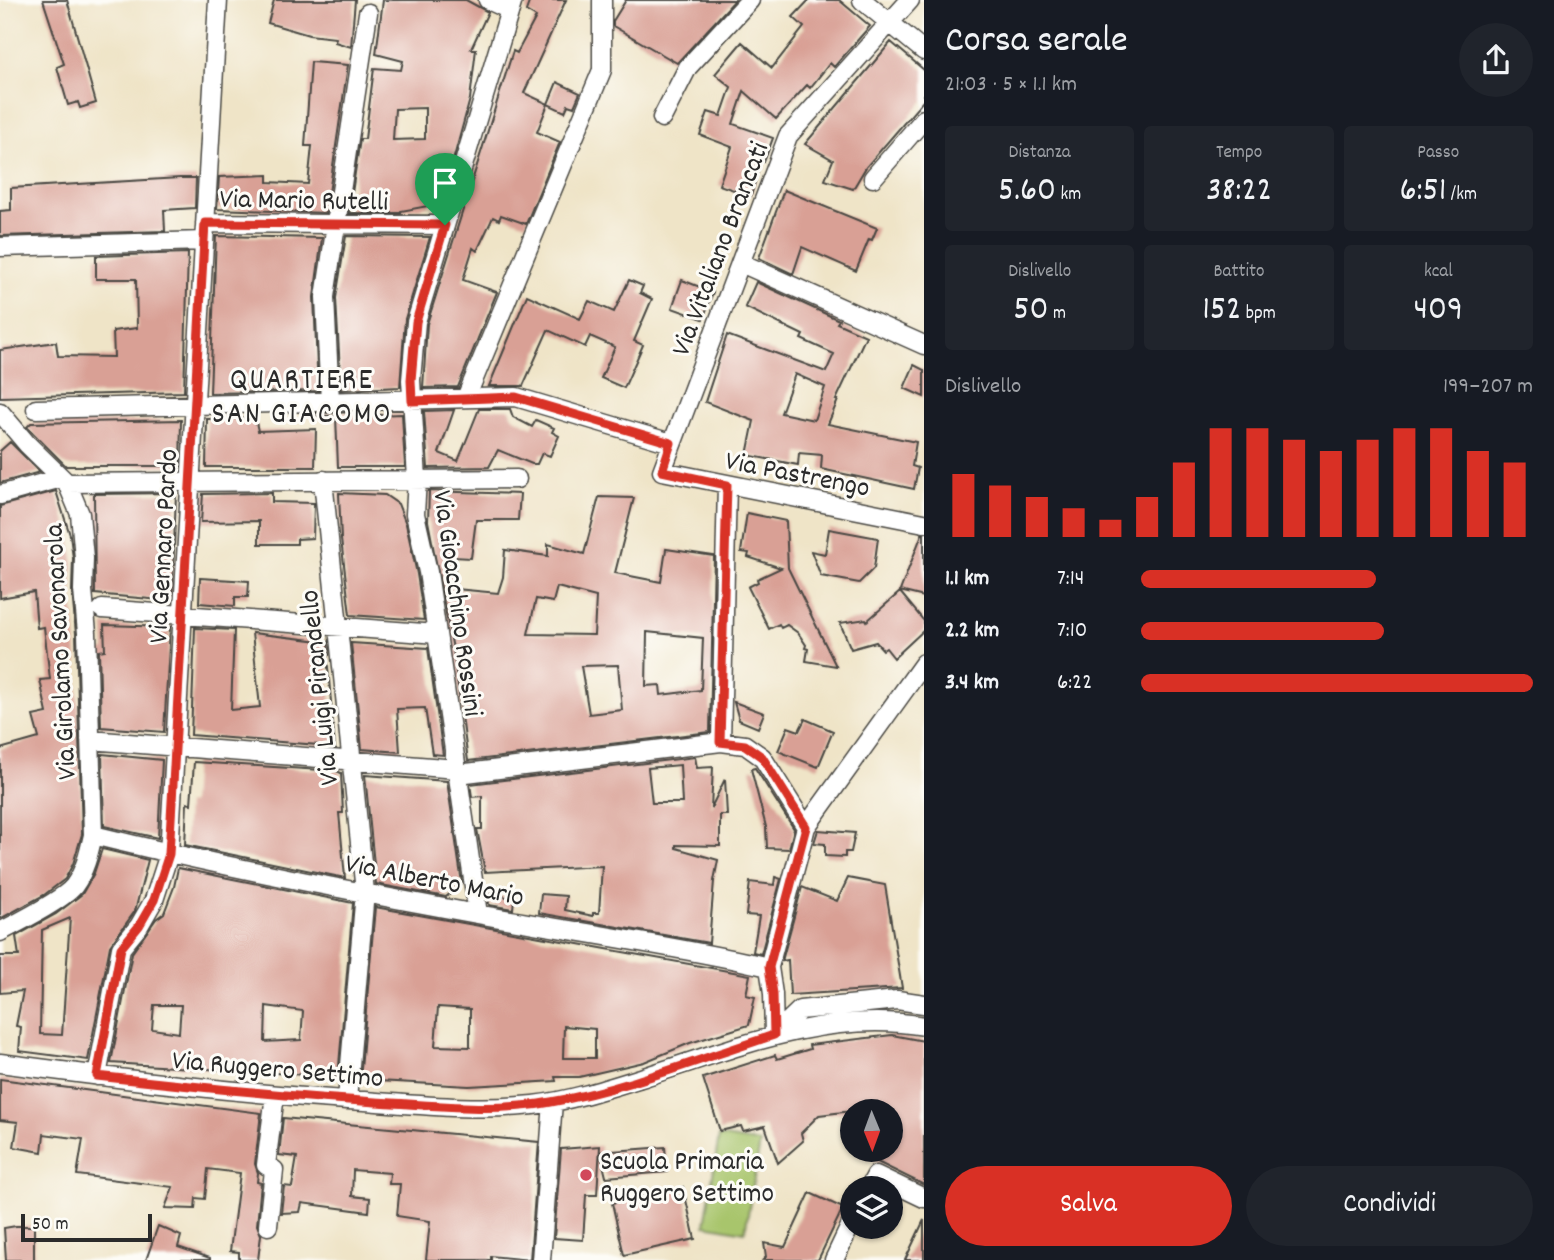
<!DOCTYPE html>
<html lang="it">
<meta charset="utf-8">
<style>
body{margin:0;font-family:Dekko,sans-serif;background:#20242c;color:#f1f3f6;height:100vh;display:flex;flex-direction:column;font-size:26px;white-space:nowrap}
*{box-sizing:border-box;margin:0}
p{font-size:23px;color:#9ea1a6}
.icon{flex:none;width:38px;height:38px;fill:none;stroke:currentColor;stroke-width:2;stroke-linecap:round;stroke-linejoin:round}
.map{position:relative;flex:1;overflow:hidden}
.sheet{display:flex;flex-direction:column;background:#171b24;width:630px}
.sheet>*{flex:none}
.needle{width:46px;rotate:179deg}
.controls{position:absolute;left:840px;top:1099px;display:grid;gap:14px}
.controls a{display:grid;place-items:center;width:63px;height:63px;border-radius:50%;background:#171b24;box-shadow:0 2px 5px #0004;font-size:35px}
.scale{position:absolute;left:21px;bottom:18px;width:131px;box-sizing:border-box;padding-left:7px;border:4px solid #2b2b2b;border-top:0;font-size:19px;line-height:24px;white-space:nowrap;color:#2b2b2b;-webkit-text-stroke:5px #fdfcf7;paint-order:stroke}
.pin{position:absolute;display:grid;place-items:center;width:60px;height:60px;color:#fff;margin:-72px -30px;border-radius:50% 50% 50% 0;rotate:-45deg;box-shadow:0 0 7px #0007}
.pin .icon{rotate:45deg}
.round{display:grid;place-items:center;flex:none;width:74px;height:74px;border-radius:37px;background:#20242c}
.summary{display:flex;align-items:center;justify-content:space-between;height:119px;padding:0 21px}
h1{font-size:38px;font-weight:600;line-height:52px}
.stats{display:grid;grid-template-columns:repeat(3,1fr);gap:10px;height:119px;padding:7px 21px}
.stats div{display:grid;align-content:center;border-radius:7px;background:#20242c;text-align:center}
.stats b{font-size:35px;font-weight:600}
.stats small{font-size:19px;font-weight:400}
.stats p{font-size:19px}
.chart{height:196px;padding:14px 21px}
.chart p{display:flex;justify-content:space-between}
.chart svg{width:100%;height:126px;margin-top:7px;stroke:#d93025;stroke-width:6}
.cta{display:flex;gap:14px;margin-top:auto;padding:14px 21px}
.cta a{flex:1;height:80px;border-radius:42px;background:#d93025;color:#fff;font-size:28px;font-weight:600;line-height:80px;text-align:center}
.cta a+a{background:#20242c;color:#f1f3f6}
ul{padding:0 21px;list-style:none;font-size:23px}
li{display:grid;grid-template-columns:112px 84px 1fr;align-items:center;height:52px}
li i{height:18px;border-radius:9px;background:#d93025}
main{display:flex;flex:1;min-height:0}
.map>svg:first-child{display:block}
.grass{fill:#a8c56c;stroke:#6a784c;stroke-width:2}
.building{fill:#d9a095;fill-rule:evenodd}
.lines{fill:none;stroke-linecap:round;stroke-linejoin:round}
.minor-casing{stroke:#484742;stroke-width:21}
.minor{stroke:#fff;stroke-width:18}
.route-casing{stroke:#fff;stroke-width:14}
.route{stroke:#d93025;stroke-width:9}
.poi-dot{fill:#d1495b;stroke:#fdfcf7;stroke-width:2.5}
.labels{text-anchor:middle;stroke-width:6;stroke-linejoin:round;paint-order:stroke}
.street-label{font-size:28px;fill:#2b2b2b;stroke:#fdfcf7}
.poi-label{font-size:28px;fill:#2b2b2b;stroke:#fdfcf7;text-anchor:start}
.neighbourhood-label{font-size:30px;letter-spacing:2px;fill:#2b2b2b;stroke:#fdfcf7}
</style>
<main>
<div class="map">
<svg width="924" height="1260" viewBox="0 0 924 1260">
<rect width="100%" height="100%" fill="#fdfcf7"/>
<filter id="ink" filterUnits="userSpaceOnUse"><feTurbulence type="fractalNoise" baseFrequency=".0143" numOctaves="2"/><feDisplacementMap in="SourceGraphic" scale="14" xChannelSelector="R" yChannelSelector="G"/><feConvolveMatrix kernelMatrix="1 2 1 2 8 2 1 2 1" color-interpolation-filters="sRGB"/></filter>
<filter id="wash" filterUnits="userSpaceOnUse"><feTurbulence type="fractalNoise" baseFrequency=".00686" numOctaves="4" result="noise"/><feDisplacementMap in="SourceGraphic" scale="28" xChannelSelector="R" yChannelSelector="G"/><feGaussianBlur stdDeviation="1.57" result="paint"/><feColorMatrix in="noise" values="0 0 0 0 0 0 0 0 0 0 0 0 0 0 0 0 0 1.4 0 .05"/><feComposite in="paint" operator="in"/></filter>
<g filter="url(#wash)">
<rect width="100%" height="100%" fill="#efe4c7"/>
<path class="grass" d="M719,1136L760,1143L745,1232L705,1225Z"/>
<g id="blocks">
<path class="building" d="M43,0H67L96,103L80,108L78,102L68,105L57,67L64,64Z
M274,0H355L351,47L335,42L336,38L309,35L268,23Z
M383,0H466L488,12L471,49H476L470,99L451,168L436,169L440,201L428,203V206L401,211V213H349L360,139H365L374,68L401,70L403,61L376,54ZM425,108V139L393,140L395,109Z
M530,0H566L524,93L548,104L557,82L580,93L574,107L568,105L565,112L548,104L537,132L560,142L526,224L501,215L499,220L493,217L477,251L473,248L463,280L497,292L458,387L423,388L427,324L513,51L517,53L536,17L526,11Z
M626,0H735L677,63L613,26V21Z
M809,0H839L870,26L834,67L830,63L810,88L807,85L776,119L744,91L733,124L773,138L764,162L761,161L751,196L719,185L732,147L700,135L708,112L721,116L731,87L715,74L742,42L772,68L804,27L793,17Z
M891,42L924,70V100L866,167L853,189L825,180L833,160L805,144Z
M311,62L348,65L326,213L217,209L219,177L268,175V182L308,184L312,146H305Z
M180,178H196L195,208L164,210L165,231L0,236V211L11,210V188Z
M784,190L877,228L872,240L869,239L856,271L802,247L793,274L759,258Z
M216,236L322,238L314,297L318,391L210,393Z
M346,236L430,237L405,319L400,387L341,390L336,298Z
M188,253L184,392L0,397V350L56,342L58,356L114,357L113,331L137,328L136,279H96V256Z
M629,280L643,286L640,293L652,299L634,341L643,345L624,388L601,378L615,347L590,336L585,347L548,330L523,386H489L527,295L580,319L589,301L614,312Z
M682,280L713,292L703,319L672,308Z
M756,282L839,320L837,323L866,336L836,400H838L828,424L916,442L912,466L918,468L914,489L821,469L822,455L799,453L798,465L747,455L754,421L705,402L727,335L826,372L834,354L801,339L803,335L745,307ZM795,374L825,387L814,420L781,413Z
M914,365L924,370V397L904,388Z
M479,409H510L513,417L532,427L536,420L554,428L552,432L559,436L550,456L542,453L537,464H532L498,450L489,467L428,468L424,411L454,410L439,453L458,461Z
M377,412V415L402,414L405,467H338L336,416H316L315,413Z
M255,418L258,431L316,429L315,467H206L207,419Z
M181,420L180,466H66L27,427L31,423Z
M10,442L40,472L0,483V451Z
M56,491L70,535L73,558L72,591L76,634L82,834L73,864L65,879L44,895L0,919V749L39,738L33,716L47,713L40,680L50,679L44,627L37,628L34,592L0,598V506Z
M429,491L520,494L518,520H476L471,558L454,557L456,589L498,593L503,577L505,550L548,556V544L584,554L599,497L634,498L615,573L661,582L666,549L714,556L710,732L468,761L453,649L428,521ZM557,587L596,597L594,635L528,634L536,599L553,602ZM647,632L703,638L701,690L661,695L660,685L646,686ZM618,665L622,710L589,714L581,666Z
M176,493L172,601L95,594L94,494Z
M272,493V502L314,503L313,538L297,539V544H259V521L201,522L203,494Z
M339,493L385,495L398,504L406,524L417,574L424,620L350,615L341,539Z
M747,513L786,521L788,568L836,666L806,661L808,649L805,648L806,645L798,633L787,625L781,628L779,624L769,629L748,587L758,582L757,579L781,568L748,557L749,553L741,552Z
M829,529L878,538L874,568L859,583L821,576L811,551L825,554Z
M922,534H924V597L900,591Z
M200,578L249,581L248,597H235V606L199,603Z
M900,592L924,621V630L894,658L886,648L883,650L876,642L851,649L840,623L866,619L867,621Z
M104,625L170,627L164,732L101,727L99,651L105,650Z
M195,628L234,630L231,710L260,707L252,633L328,642L329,655L327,656L335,748L317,747L318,745L191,735Z
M351,643L428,648L443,755L432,754L425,708L397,709L400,752L362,749Z
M734,702L764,713L758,728L739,720Z
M805,719L833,731L818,767L778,751L788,727L799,731Z
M102,754L162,760L158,838L104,826Z
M695,757L697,768L713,767L711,808L725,779L727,815H720V846L676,845V848L718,860L714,881L709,943L539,913L541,894L566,896L565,910L593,916V913H599L602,866L485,872L477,829H482V796L472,797L470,784ZM680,765L682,803H652L648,768Z
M194,762L337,771L341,773L343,813H339L345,878L185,845L187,803L191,804Z
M755,768L794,829L789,849L767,848L766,827L751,769Z
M365,775L447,781L462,883L446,897L376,884Z
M818,830L855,833L851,852H845V857L825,856V844L814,843Z
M102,849L148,860L135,911L110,946L88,1060L19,1051L21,1027L16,1026L23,991L0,993V956H19L16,936L56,914L82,894L94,873ZM70,918L62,1035L40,1034L42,930Z
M178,868L353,903L338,1077L111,1063L132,953L156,919L164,913L174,887ZM154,1005H181L179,1033L152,1029ZM266,1006L303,1011L301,1040L265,1042Z
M775,877L781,879L761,954L753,952L759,916L746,915L750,882L774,885Z
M848,878L885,885L902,988L790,995L788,960L782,961L802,887L837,901Z
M488,894L514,898L513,909L489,905Z
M375,907L750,975L746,995L755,997L749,1025L690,1043L644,1062L579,1077H555L556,1081L469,1086L360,1080ZM438,1007L470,1009V1047L435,1046ZM564,1026L595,1029V1058H563Z
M892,1035L924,1041V1185L853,1150H891V1111H852L819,1115L801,1133L803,1141L778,1163L765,1126L743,1131L741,1126L720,1131L703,1078L775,1055L777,1059L810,1049L809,1045Z
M0,1079L261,1113L255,1164L258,1173L257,1182L261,1183L257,1225L261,1235L258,1260H239V1252L230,1251L240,1173L208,1169L205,1199L196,1198L195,1209L165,1208L173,1187L77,1175L83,1139L44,1134L42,1152L14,1147L18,1122L0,1120Z
M283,1118L539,1142L530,1260L491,1256V1260H426L430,1221L397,1216L400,1184H389L390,1173L353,1170L352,1196L370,1198L369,1212L302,1203L300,1212L281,1213L284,1186L292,1187L297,1157L279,1155Z
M600,1146L597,1195H586L583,1240L554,1238L561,1149Z
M665,1147L667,1172L606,1177L600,1152Z
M683,1187L695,1239L624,1255L612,1203Z
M810,1193L843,1208L818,1260H763L766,1257L764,1243L785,1247Z
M924,1220V1260H905Z
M16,1226H34V1260H6L4,1228Z
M158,1226L181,1236L178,1247L210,1258V1260H146Z"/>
</g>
</g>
<g filter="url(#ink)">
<use href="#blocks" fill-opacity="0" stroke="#484742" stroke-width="2"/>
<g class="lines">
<defs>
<path id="minor" d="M488,0L510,10
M862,0L924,51
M910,0L788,136L662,471L924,523
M662,118L688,67L750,0
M873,178L924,119
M205,223L445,225
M0,247L204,241
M741,263L924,345
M466,398L602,70V0
M330,402L325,297L368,13
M36,409L516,397L671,443
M0,412L27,444L67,483L80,514L84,558L83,590L87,633L93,835C89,853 85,871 74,886C63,900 17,923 0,932
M323,480L365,892L347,1100
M67,483L517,479
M0,495L61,478
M102,609L437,634
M90,740L457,769
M721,742L727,485
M458,774L721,742L745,745L762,757L806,827
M93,835C223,867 356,892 488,916C582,933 676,946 769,967
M478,914L428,572L415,514L417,479L411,380L416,322L513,0
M774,1035L773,994L769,967L806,827L924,663
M774,1035L800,1010L897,1000L924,1004
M0,1063C121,1079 242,1094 364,1101C420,1105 477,1111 533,1105C569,1101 606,1089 641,1078C732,1049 826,1009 924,1026
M97,1076L121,948L139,926L154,900L169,854L218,0
M869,1188L876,1175L924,1198
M268,1226L274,1170L266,1165L275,1095
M541,1260L553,1102
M834,1260L852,1222"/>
</defs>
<use href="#minor" class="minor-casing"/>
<use href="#minor" class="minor"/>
</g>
</g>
<g class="lines" filter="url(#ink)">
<defs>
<path id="route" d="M205,223L445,225L416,322L411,380L412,401L516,397L671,443L662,471L727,485L720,742L745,745L762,757L806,827L769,967L773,994L774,1035C703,1058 623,1090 551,1102C499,1112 444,1106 392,1103C294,1097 195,1087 97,1076L121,948L139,926L154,900L169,854Z"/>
</defs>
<use href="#route" class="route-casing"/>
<use href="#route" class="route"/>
</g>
<circle class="poi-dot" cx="586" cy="1175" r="7"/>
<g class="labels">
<g class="street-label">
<text transform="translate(304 198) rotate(1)" y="10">Via Mario Rutelli</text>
<text transform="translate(718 248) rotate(-69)" y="10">Via Vitaliano Brancati</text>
<text transform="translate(798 472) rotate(11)" y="10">Via Pastrengo</text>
<text transform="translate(161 546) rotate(-87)" y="10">Via Gennaro Pardo</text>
<text transform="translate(460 603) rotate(82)" y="10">Via Gioacchino Rossini</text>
<text transform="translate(58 652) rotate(-93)" y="10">Via Girolamo Savonarola</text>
<text transform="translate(317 688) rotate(-96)" y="10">Via Luigi Pirandello</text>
<text transform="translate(435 878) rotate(11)" y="10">Via Alberto Mario</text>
<text transform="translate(278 1067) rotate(5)" y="10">Via Ruggero Settimo</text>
</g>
<g class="poi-label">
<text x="600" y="1169">Scuola Primaria<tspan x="600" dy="32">Ruggero Settimo</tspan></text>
</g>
<g class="neighbourhood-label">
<text x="302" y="388">QUARTIERE<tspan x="302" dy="34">SAN GIACOMO</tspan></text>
</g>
</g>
</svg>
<div class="controls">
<a><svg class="needle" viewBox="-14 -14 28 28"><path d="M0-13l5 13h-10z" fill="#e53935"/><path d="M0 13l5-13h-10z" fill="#9ea1a6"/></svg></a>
<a><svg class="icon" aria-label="layers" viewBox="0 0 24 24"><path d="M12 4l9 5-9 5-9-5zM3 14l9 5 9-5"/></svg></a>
</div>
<div class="scale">50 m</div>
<div class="pin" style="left:445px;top:225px;background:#1e9e55"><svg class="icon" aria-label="arrive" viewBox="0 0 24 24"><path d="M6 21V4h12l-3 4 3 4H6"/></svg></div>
</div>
<section class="sheet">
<div class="summary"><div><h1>Corsa serale</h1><p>21:03 · 5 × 1.1 km</p></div><a class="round"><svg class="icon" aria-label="share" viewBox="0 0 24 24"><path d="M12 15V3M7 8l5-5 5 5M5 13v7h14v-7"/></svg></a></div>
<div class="stats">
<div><p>Distanza</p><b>5.60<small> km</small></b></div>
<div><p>Tempo</p><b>38:22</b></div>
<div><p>Passo</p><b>6:51<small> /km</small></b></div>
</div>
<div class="stats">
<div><p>Dislivello</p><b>50<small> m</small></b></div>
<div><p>Battito</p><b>152<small> bpm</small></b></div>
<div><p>kcal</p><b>409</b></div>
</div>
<div class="chart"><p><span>Dislivello</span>199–207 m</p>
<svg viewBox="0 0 160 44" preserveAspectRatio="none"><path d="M5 44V22M15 44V26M25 44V30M35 44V34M45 44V38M55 44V30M65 44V18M75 44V6M85 44V6M95 44V10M105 44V14M115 44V10M125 44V6M135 44V6M145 44V14M155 44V18"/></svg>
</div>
<ul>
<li><b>1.1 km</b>7:14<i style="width:60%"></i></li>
<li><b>2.2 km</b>7:10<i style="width:62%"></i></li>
<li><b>3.4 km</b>6:22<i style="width:100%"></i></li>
</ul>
<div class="cta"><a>Salva</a><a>Condividi</a></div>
</section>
</main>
